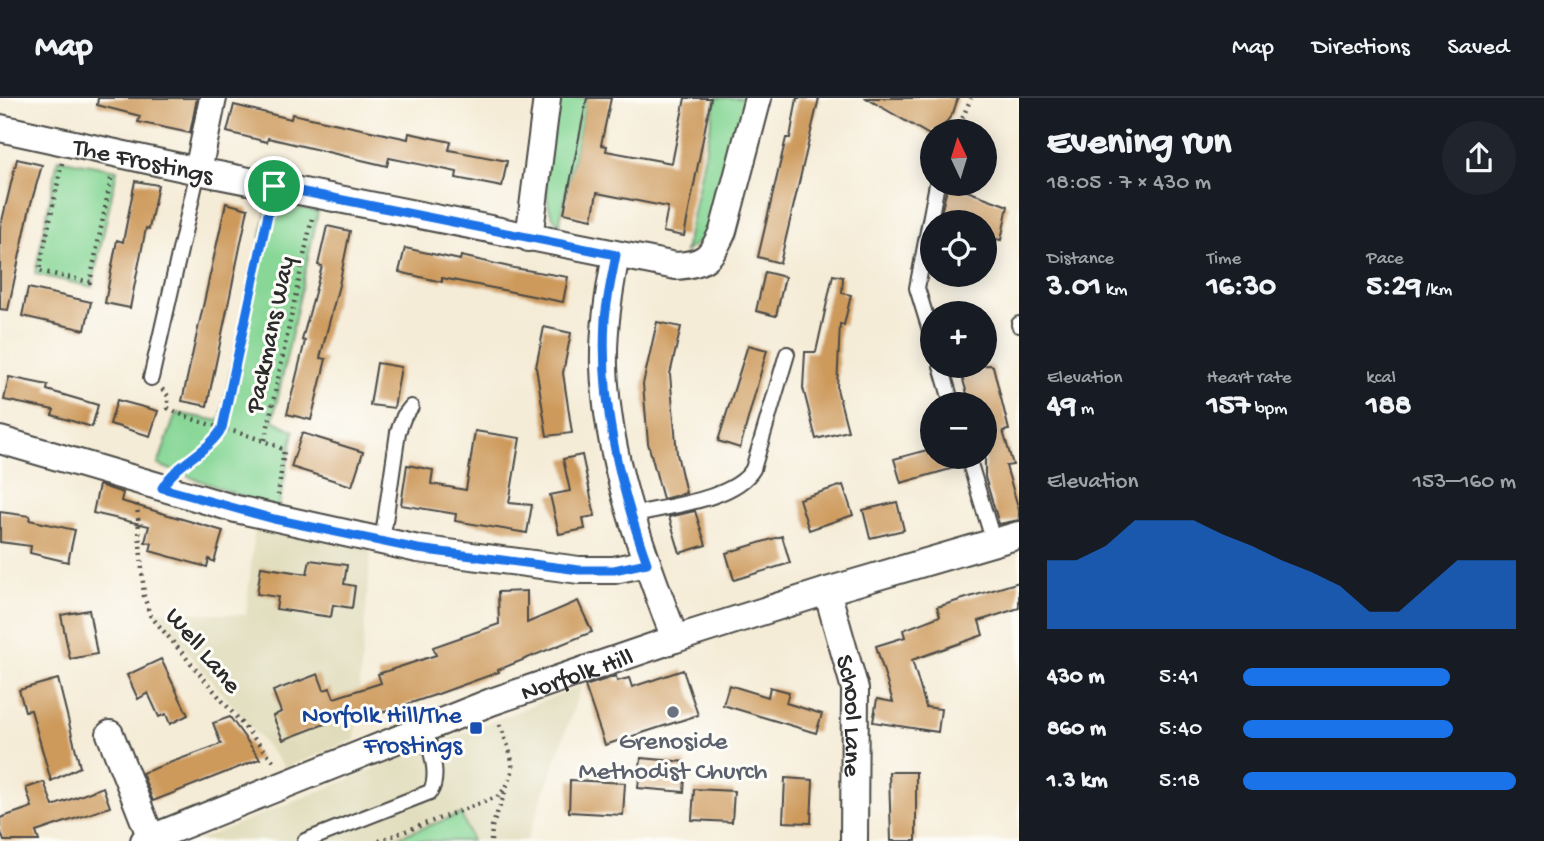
<!DOCTYPE html>
<meta charset="utf-8">
<style>
body{margin:0;font-family:"Gochi Hand",sans-serif;background:#20242c;color:#f1f3f6;height:100vh;display:flex;flex-direction:column;font-size:26px;white-space:nowrap}
*{box-sizing:border-box;margin:0}
p{font-size:23px;color:#9ea1a6}
.icon{flex:none;width:38px;height:38px;fill:none;stroke:currentColor;stroke-width:2;stroke-linecap:round;stroke-linejoin:round}
.map{position:relative;flex:1;overflow:hidden}
.drawer{display:flex;flex-direction:column;background:#171b24;width:525px}
.drawer>*{flex:none}
.needle{width:46px;rotate:356deg}
.controls{position:absolute;left:920px;top:21px;display:grid;gap:14px}
.controls a{display:grid;place-items:center;width:77px;height:77px;border-radius:50%;background:#171b24;box-shadow:0 4px 18px #0003;font-size:35px}
.pin{position:absolute;display:grid;place-items:center;width:60px;height:60px;color:#fff;margin:-30px;border:4px solid #fff;border-radius:50%;box-shadow:0 2px 7px #0007}
.round{display:grid;place-items:center;flex:none;width:74px;height:74px;border-radius:37px;background:#20242c}
.head{display:flex;align-items:center;justify-content:space-between;height:119px;padding:0 28px}
h1{font-size:38px;font-weight:700;line-height:52px}
.metrics{display:grid;grid-template-columns:repeat(3,1fr);gap:10px;height:119px;padding:7px 28px}
.metrics div{display:grid;align-content:center}
.metrics b{font-size:30px;font-weight:700}
.metrics small{font-size:19px;font-weight:400}
.metrics p{font-size:19px}
.chart{height:196px;padding:14px 28px}
.chart p{display:flex;justify-content:space-between}
.chart svg{width:100%;height:126px;margin-top:7px;fill:#1a73e8;opacity:.7}
ul{padding:0 28px;list-style:none;font-size:23px}
li{display:grid;grid-template-columns:112px 84px 1fr;align-items:center;height:52px}
li i{height:18px;border-radius:9px;background:#1a73e8}
header{display:flex;align-items:center;gap:42px;box-sizing:border-box;height:98px;padding:0 35px;background:#171b24;border-bottom:2px solid #363941}
header strong{font-size:33px}
nav{display:flex;gap:38px;margin-inline-start:auto;font-size:24px}
main{display:flex;flex:1;min-height:0}
.map>svg:first-child{display:block}
.built{fill:#e0dcbb}
.green{fill:#88d797;stroke:#5a8161;stroke-width:2}
.building{fill:#cd9a5c}
.lines{fill:none;stroke-linecap:round;stroke-linejoin:round}
.lane-casing{stroke:#494845;stroke-width:18}
.street-casing{stroke:#494845;stroke-width:30}
.path{stroke:#494845;stroke-width:4.5;stroke-dasharray:2 5;stroke-linecap:butt}
.lane{stroke:#fff;stroke-width:14}
.street{stroke:#fff;stroke-width:26}
.route-casing{stroke:#fff;stroke-width:14}
.route{stroke:#1a73e8;stroke-width:9}
.worship-dot{fill:#6b7280;stroke:#fdfcf7;stroke-width:2.5}
.transit-dot{fill:#1a4fb4;stroke:#fdfcf7;stroke-width:2.5}
.labels{text-anchor:middle;stroke-width:6;stroke-linejoin:round;paint-order:stroke}
.street-label{font-size:26px;fill:#2b2b2b;stroke:#fdfcf7}
.transit-label{font-size:26px;fill:#164399;stroke:#fdfcf7;text-anchor:end}
.worship-label{font-size:26px;fill:#5b616d;stroke:#fdfcf7}
</style>
<header>
<strong>Map</strong>
<nav><a>Map</a><a>Directions</a><a>Saved</a></nav>
</header>
<main>
<div class="map">
<svg width="1019" height="743" viewBox="0 0 1019 743">
<rect width="100%" height="100%" fill="#fdfcf7"/>
<filter id="ink" filterUnits="userSpaceOnUse"><feTurbulence type="fractalNoise" baseFrequency=".0143" numOctaves="2"/><feDisplacementMap in="SourceGraphic" scale="14" xChannelSelector="R" yChannelSelector="G"/><feConvolveMatrix kernelMatrix="1 2 1 2 8 2 1 2 1" color-interpolation-filters="sRGB"/></filter>
<filter id="wash" filterUnits="userSpaceOnUse"><feTurbulence type="fractalNoise" baseFrequency=".00686" numOctaves="4" result="noise"/><feDisplacementMap in="SourceGraphic" scale="28" xChannelSelector="R" yChannelSelector="G"/><feGaussianBlur stdDeviation="1.57" result="paint"/><feColorMatrix in="noise" values="0 0 0 0 0 0 0 0 0 0 0 0 0 0 0 0 0 1.4 0 .05"/><feComposite in="paint" operator="in"/></filter>
<g filter="url(#wash)">
<rect width="100%" height="100%" fill="#f5ecd7"/>
<path class="built" d="M255,428L371,452L355,642L285,670L153,513L246,517Z
M582,587L527,743H196Z"/>
<path class="green" d="M557,0H587L559,127C533,100 553,34 557,0Z
M716,0H749L718,107L701,142L685,154Z
M58,61L117,72L92,189L35,176Z
M269,102L318,114L273,322L294,333L278,412L158,367L176,315L220,323Z
M461,716L472,743H387Z"/>
<g id="blocks">
<path class="building" d="M98,0H197L190,35L138,24L140,18L97,7Z
M587,0H611L601,47L607,48L606,53L672,65L685,0H711L684,138L663,134L668,109L597,95L592,121L564,115Z
M797,0H819L780,165L758,159L786,40H790Z
M866,0H958L953,15L940,33H933V39Z
M234,7L291,21L292,16L408,41L409,35L451,44L449,52L507,63L502,89L456,80L457,74L389,60L387,68L268,40L267,44L227,34Z
M17,61L42,67L30,109L8,212L0,211V131Z
M135,83L158,87L149,131L146,130L130,210L105,205L117,142L123,144Z
M948,86L1008,108L1001,142L985,139V124H939Z
M226,105L248,111L207,308L182,303Z
M327,128L350,133L339,187L320,260L326,261L311,322L287,316L305,243L302,242L322,168L318,167Z
M405,150L460,162L461,158L514,170L568,179L563,204L442,180V184L399,174Z
M765,174L785,179L776,218L756,213Z
M833,177L843,179L842,195L851,197L844,227L840,226L837,291L848,333L816,341L803,290L805,254H816Z
M28,190L91,204L85,232L22,218Z
M657,224L681,229L670,276L677,356L686,395L663,401L648,345L643,286Z
M544,229L571,235L563,275L572,335L547,338L536,269Z
M748,247L767,252L740,350L718,343Z
M377,265L401,269L394,310L370,307Z
M991,267L993,268L1009,332L1003,333L1013,367L1006,368L1019,412V422L999,426L985,379V306H970L959,268Z
M9,279L48,287L47,292L98,307L92,329L52,317L54,312L4,302Z
M117,302L158,313L150,338L110,326Z
M475,333L520,340L509,405L532,407L527,435L455,423L456,416L401,407L407,367L433,372L431,386L466,392Z
M302,335L363,354L352,388L291,369Z
M927,352L928,356L933,355V359H959L961,368L901,385L894,361Z
M582,357L595,418L583,420L585,431L559,436L550,397L570,393L563,361Z
M99,387L123,395L121,403L223,433L214,464L209,461L207,469L150,453L152,445L145,444L149,428L93,415Z
M843,387L853,417L809,432L799,401Z
M897,404L904,432L870,440L863,412Z
M695,413L706,447L680,455L669,419Z
M0,414L30,418L29,422L75,432L68,464L30,455L31,448L0,444Z
M782,438L790,465L734,482L726,455Z
M310,462L347,467L344,486L355,488L352,510L333,507L331,519L276,511L278,499L257,496L261,469L307,476Z
M1019,484V510L979,523L983,537L912,562L926,609L941,611L938,634L873,624L877,601L893,604L876,548L905,539L903,532L940,518L937,509Z
M527,493V525L578,503L592,534L498,572L499,574L438,596L372,618L369,609L283,642L273,618L281,614L273,593L318,576L324,592L330,590L334,600L381,585L378,576L436,557L433,549L499,526L498,494Z
M89,512L97,556L70,561L61,517Z
M161,561L188,617L170,626L166,616L159,619L148,595L138,601L127,577Z
M683,572L698,617L605,647L585,588L616,578L617,583L629,580L632,589Z
M58,581L80,669L51,683L31,612L25,613L19,592Z
M729,587L768,599L770,589L789,594L786,605L822,616L816,635L723,607Z
M230,619L260,661L153,703L142,675L221,646L213,625Z
M641,660L686,664L684,694L638,690Z
M889,674H916V743H891Z
M785,680L813,682L811,725L783,724Z
M570,682L625,685L623,717L569,714Z
M44,684L53,708L103,689L110,709L36,734L39,743H4L0,732V720L32,709L26,690Z
M694,691L734,693L732,724L692,722Z"/>
</g>
</g>
<g filter="url(#ink)">
<use href="#blocks" fill-opacity="0" stroke="#494845" stroke-width="2"/>
<g class="lines">
<defs>
<path id="lane" d="M1019,226V227
M933,242L917,190L937,86
M941,268L952,306
M151,280L198,73
M968,359L994,445
M630,417C664,409 735,402 753,371L787,256
M382,444L398,334L404,318L411,309
M305,743L430,694C441,677 429,649 425,630"/>
<g id="street">
<path id="s1" d="M0,30L198,73L676,168C706,166 711,159 723,133L758,0"/>
<path d="M198,73L213,0"/>
<path d="M529,140L547,0"/>
<path d="M616,157C609,194 603,231 604,268C607,364 642,453 675,541"/>
<path d="M0,342L236,411L418,451L579,472H614L647,465"/>
<path id="s2" d="M827,493L855,591L854,743"/>
<path d="M110,636L151,740"/>
<path id="s3" d="M144,743L491,604L675,541L827,493L1019,437"/>
</g>
</defs>
<use href="#lane" class="lane-casing"/>
<use href="#street" class="street-casing"/>
<path class="path" d="M957,33L971,0
M62,65L39,173L90,184L112,76
M162,291L168,298V310C205,330 248,333 284,352L278,397
M265,342L312,120
M177,370L216,339L222,330L269,110
M137,406L144,498L150,517L275,665
M379,743L497,699C524,674 509,654 499,624
M491,743L492,729L506,692"/>
<use href="#lane" class="lane"/>
<use href="#street" class="street"/>
</g>
</g>
<g class="lines" filter="url(#ink)">
<defs>
<path id="route" d="M274,88L616,157C612,178 607,200 605,221C600,306 619,386 647,465L614,472H579L418,451L274,421L162,390C177,364 208,355 222,330Z"/>
</defs>
<use href="#route" class="route-casing"/>
<use href="#route" class="route"/>
</g>
<circle class="worship-dot" cx="673" cy="614" r="7"/>
<rect class="transit-dot" x="469" y="623" width="14" height="14" rx="3.5"/>
<g class="labels">
<g class="street-label">
<text dy="9" stroke="none"><textPath href="#s1" startOffset="147">The Frostings</textPath></text>
<text transform="translate(268 236) rotate(-78)" y="9">Packmans Way</text>
<text transform="translate(205 551) rotate(50)" y="9">Well Lane</text>
<text dy="9" stroke="none"><textPath href="#s3" startOffset="464">Norfolk Hill</textPath></text>
<text dy="9" stroke="none"><textPath href="#s2" startOffset="128">School Lane</textPath></text>
</g>
<g class="transit-label">
<text x="462" y="624">Norfolk Hill/The<tspan x="462" dy="30">Frostings</tspan></text>
</g>
<g class="worship-label">
<text x="673" y="650">Grenoside<tspan x="673" dy="30">Methodist Church</tspan></text>
</g>
</g>
</svg>
<div class="controls">
<a><svg class="needle" viewBox="-14 -14 28 28"><path d="M0-13l5 13h-10z" fill="#e53935"/><path d="M0 13l5-13h-10z" fill="#9ea1a6"/></svg></a>
<a><svg class="icon" aria-label="locate" viewBox="0 0 24 24"><circle cx="12" cy="12" r="6"/><path d="M12 2v4M12 18v4M2 12h4M18 12h4"/></svg></a>
<a>+</a>
<a>−</a>
</div>
<div class="pin" style="left:274px;top:88px;background:#1e9e55"><svg class="icon" aria-label="arrive" viewBox="0 0 24 24"><path d="M6 21V4h12l-3 4 3 4H6"/></svg></div>
</div>
<section class="drawer">
<div class="head"><div><h1>Evening run</h1><p>18:05 · 7 × 430 m</p></div><a class="round"><svg class="icon" aria-label="share" viewBox="0 0 24 24"><path d="M12 15V3M7 8l5-5 5 5M5 13v7h14v-7"/></svg></a></div>
<div class="metrics">
<div><p>Distance</p><b>3.01<small> km</small></b></div>
<div><p>Time</p><b>16:30</b></div>
<div><p>Pace</p><b>5:29<small> /km</small></b></div>
</div>
<div class="metrics">
<div><p>Elevation</p><b>49<small> m</small></b></div>
<div><p>Heart rate</p><b>157<small> bpm</small></b></div>
<div><p>kcal</p><b>188</b></div>
</div>
<div class="chart"><p><span>Elevation</span>153–160 m</p>
<svg viewBox="0 0 160 44" preserveAspectRatio="none"><path d="M0 44V20L10 20L20 15L30 6L40 6L50 6L60 11L70 15L80 20L90 24L100 29L110 38L120 38L130 29L140 20L150 20L160 20V44z"/></svg>
</div>
<ul>
<li><b>430 m</b>5:41<i style="width:76%"></i></li>
<li><b>860 m</b>5:40<i style="width:77%"></i></li>
<li><b>1.3 km</b>5:18<i style="width:100%"></i></li>
</ul>
</section>
</main>
